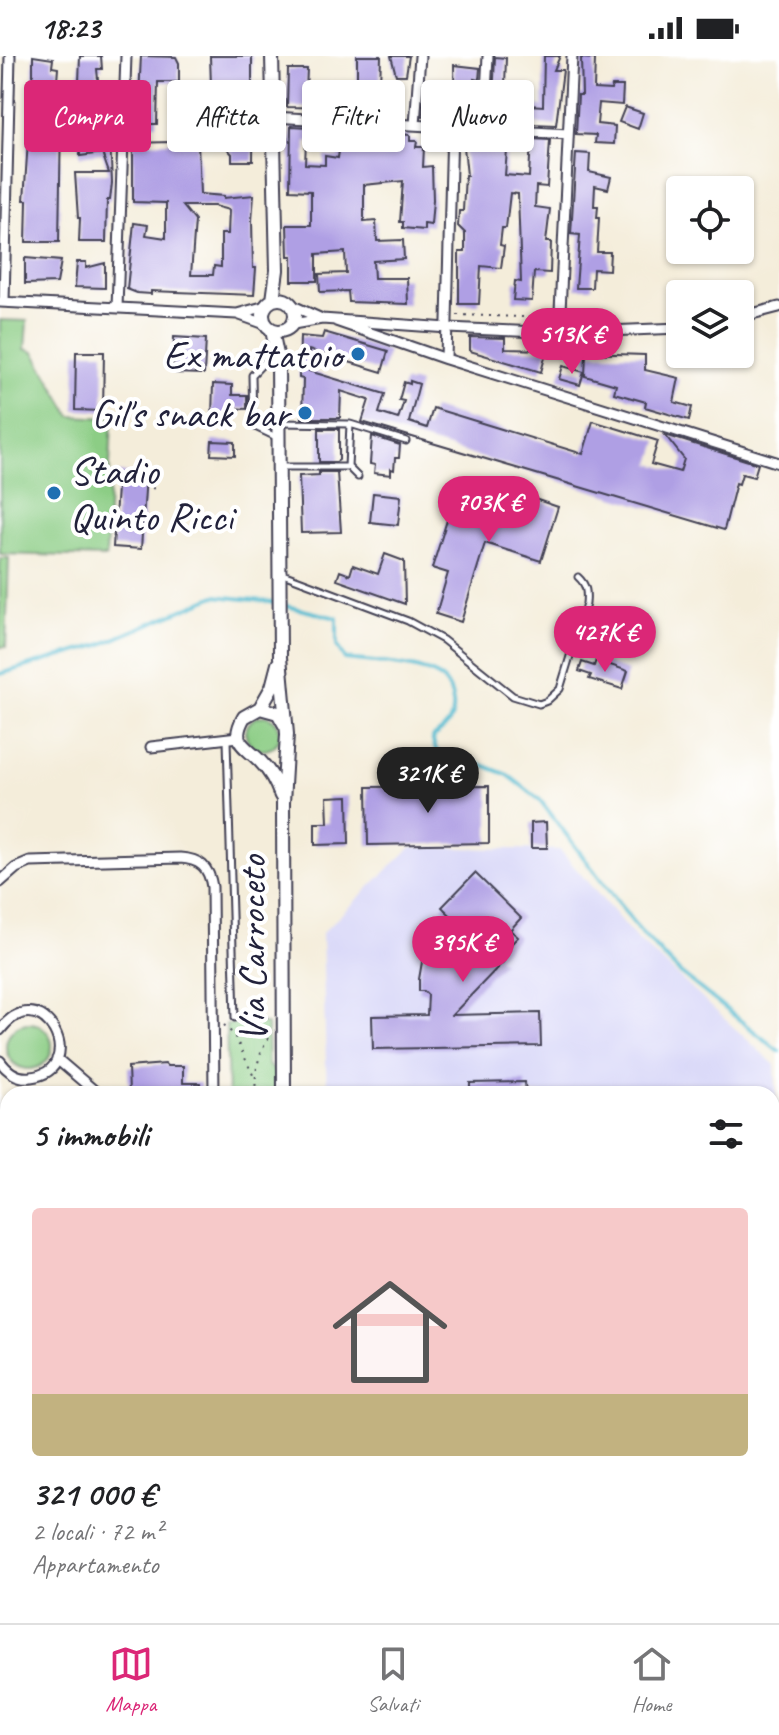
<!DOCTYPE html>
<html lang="it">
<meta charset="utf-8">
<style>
:root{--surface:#fff;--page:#f2f2f2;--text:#202124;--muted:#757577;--line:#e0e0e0;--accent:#db2777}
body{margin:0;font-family:Caveat,sans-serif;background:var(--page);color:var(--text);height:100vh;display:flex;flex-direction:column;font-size:30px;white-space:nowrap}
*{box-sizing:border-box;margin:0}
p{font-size:26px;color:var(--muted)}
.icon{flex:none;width:44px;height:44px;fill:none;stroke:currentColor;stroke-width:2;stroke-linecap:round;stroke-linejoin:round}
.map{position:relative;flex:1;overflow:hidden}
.panel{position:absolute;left:0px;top:1030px;width:780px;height:538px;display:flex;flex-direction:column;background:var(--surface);border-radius:24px 24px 0 0;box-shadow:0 2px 6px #0004}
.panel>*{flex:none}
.guide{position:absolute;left:24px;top:24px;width:732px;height:72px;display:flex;gap:16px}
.buttons{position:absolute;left:666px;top:120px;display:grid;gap:16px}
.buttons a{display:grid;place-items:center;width:88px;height:88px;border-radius:8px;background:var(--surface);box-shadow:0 2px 6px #0004;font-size:40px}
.price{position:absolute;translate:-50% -68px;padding:0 18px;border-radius:28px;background:var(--accent);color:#fff;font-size:26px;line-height:52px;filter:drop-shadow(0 2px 4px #0008)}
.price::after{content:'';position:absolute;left:50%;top:48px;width:24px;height:18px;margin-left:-12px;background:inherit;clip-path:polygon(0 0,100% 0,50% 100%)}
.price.selected{background:#222;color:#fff}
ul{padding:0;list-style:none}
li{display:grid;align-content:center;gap:16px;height:424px;padding:0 32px}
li+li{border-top:2px solid var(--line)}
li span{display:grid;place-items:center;height:248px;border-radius:8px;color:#555}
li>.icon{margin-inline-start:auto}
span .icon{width:144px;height:144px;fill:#fffc;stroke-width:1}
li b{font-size:34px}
h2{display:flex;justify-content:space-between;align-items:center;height:96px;padding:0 32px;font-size:34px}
.chip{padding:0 28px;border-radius:8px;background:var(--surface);box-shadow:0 2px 6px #0004;font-size:28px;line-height:72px}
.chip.selected{background:var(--accent);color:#fff}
.status{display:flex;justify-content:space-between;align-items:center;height:56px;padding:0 40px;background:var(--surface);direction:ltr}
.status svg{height:22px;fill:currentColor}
.tabs{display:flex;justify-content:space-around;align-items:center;height:112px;border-top:2px solid var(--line);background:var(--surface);font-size:22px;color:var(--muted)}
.tabs a{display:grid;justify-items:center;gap:4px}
.tabs .selected{color:var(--accent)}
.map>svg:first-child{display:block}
.built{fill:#d8d7f8}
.green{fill:#8ccd85;stroke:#577860;stroke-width:2}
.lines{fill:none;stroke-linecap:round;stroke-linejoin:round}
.stream{stroke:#51bacf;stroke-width:4}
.building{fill:#af9fe4;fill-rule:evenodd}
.service-casing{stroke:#424053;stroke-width:9}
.minor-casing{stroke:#424053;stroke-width:13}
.tertiary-casing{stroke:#424053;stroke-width:16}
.path{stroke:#424053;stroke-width:2;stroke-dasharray:2 6;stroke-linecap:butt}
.service{stroke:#fff;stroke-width:5}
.minor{stroke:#fff;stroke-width:9}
.tertiary{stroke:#fff;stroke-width:12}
.poi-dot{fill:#1f6fb2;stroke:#fff;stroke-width:3}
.labels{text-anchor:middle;stroke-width:8;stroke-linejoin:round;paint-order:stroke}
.poi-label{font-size:40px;fill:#22223b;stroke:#fff;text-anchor:end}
.street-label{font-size:40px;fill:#22223b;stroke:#fff}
</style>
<div class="status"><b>18:23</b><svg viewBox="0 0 49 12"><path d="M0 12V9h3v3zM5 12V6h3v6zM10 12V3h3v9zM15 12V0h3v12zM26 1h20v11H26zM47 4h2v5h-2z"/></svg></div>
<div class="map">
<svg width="779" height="1567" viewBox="0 0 779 1567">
<rect width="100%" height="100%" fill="#fff"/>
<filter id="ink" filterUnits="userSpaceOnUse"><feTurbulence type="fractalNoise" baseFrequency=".0125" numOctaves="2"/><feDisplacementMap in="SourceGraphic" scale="16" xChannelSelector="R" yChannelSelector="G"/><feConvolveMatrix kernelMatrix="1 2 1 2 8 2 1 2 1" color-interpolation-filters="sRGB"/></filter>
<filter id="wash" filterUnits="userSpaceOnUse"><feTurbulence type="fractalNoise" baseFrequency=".006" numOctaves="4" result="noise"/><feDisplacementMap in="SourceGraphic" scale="32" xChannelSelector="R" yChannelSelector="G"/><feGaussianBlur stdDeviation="1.8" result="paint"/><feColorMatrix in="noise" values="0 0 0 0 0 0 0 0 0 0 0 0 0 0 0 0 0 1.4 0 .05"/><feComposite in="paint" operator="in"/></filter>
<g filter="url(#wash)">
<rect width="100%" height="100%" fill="#f4edda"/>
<path class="built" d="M411 791 560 794 635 881 775 1009 779 1111H772V1038H327L322 877Z"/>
<path class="green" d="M0 264 27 265 25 293 34 296 71 360 112 362 106 501 0 498Z
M0 502H9L6 591H0Z
M246 677a17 17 0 1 1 34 0a17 17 0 1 1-34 0Z
M6 990a23 23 0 1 1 46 0a23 23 0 1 1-46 0Z
M226 968H267L268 1009 276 1016V1038H228Z
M772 1111H779V1418H772Z"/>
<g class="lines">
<path class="stream" d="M0 618 100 589 215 540 265 545 337 562V590L345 603C367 606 428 608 443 624 449 630 452 639 453 647 455 664 445 674 432 682L436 694 446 703 475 706 508 719 540 744 638 873 679 916 779 995"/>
</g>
<g id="blocks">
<path class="building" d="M33 0 53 3 52 11 58 12 57 25 79 27 80 0H101L102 13H97L99 34 113 33V63H109V69H100V83H110L112 127 110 144H107L106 186H79L80 162H78L75 117H109L102 97 80 100 79 66 61 64 59 186H26L27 144H24L31 40 75 43 33 23Z
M141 0 176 1 179 7V26H158L157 68H137L138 59 134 58 135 41H139Z
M210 0H252V31H254L253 105H232V98L225 90V83H221L227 59H212Z
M357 0H381L379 60 360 59V36H357Z
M391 0H409L406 19H396Z
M544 0H560L554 14H563L556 69 532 68 528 63 529 58 503 59V65H492L495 1 506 2 505 30H515V48L543 50Z
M581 2 595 3 594 33 611 34 612 30H623L622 49 599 47 597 68 615 70 614 88 595 87 596 79 576 78 578 39H582Z
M454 9 480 12 479 24 474 23 472 43H478L477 65 455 62Z
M288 13H307L306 35 335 36V52L287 51Z
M425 40 439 42 436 62 423 60Z
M625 51 643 57 638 73 619 66Z
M291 70 310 71V86L306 85 305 108 325 109V100L338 102 342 73 410 79V85H417L416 91H424L423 111 432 110 433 144 431 169 424 168V174L403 172V166H400L403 125 364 129V166L376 165 377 185 403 184 404 203 373 205 374 222H407L408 248 349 246 348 235 320 236 319 218 346 217 345 196 317 198V225H292V200H288L287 169H311V135L290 134Z
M465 80 508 82 505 119 529 121 531 83 550 84 547 131 536 130 535 151 550 153 546 186H551L550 217 534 216 532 245 513 244 515 225 521 226 518 138 510 137 506 172H502L500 189 504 190 501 212 481 210 479 248H459V196H465V177L458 170 459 155H463L465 119H467L464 91Z
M171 86 198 87 200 138 224 140V142L254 139 252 164 253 212H256L254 239 151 235V238L137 237 127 233 134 167 148 169 146 179 166 182V147L133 146V87ZM183 150H214L229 154 228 178H221V211L214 210 213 219H191L195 165Z
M576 97 590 98 589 116 611 121 608 133 595 130 594 150H598L597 162H599L597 196H610L609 214 593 213 592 232H576L580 179 571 178Z
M25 202 61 205 57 227 25 228Z
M77 206H86V212L105 207V232L75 231Z
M324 276 388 295 382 316 309 294V315L385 338 379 357 398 363 404 345 399 344 404 326 410 328V325L419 328 409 366 427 372 433 352 583 398 593 365 658 385 651 408 680 416 684 403 665 379 758 408 754 421 742 418 739 428 736 427 724 474 362 366 369 344 341 335 340 362H302L303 323 299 322 300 280 322 282Z
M174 281 206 283 204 318 173 317Z
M470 281 505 282V293L547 294 541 316 470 295Z
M76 296H104L103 355 75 354Z
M586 297 645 299V314L679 322 674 346 692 351 689 364 645 351 646 346 614 337 616 329 585 320Z
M563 310 584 316 580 329 559 323Z
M213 328 232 329V339H247V353L230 352V360H212Z
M319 373H339V404L336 406H319Z
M372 380 400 389 399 402H395L394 414 391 413V419L374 417 375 409 370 408Z
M212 385 235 386V400L211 399Z
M319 416H337L341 476 301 477 299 420 319 419Z
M118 417 146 419 141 493 113 491Z
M514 436 558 451 541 505 485 487 461 566 436 558 448 517 432 512 448 461 469 468 476 444 509 454Z
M373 437 401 440 398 469 370 466Z
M385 498 404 505 405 548 337 524 340 515 350 519 353 509 378 518Z
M596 604 628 615 622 633 589 623 591 619 579 615 582 606 594 610Z
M489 730V787L368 789 367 731Z
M348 740 349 788 315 789V767H328L327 741Z
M546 766 547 792H531V767Z
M475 817 521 862 510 874 518 881 498 901 503 906 452 959 540 957 541 990 373 993 372 960 427 959 428 939 424 935H419V923L422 906 430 895 441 888 443 892 486 894 442 851Z
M165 1008 167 1010H183V1027H200V1038H139L137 1035 129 1036 128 1011Z
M525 1026 526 1038H470V1027Z"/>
</g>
</g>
<g filter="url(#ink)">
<use href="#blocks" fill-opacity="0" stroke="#424053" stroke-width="2"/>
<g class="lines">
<g class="service-casing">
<path id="service" d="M275 295 252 319 253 370 276 381
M279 367 350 368 406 385
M350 368 348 411 358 421
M281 411H348
M280 517 408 565 443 584 513 640 539 648 547 645 560 633 586 548C587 537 587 529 578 521
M227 684 235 962"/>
</g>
<g class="minor-casing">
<path id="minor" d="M273 61 568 78
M415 69 420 0
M484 73 488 0
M0 246 237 258 265 268
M4 246 10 0
M293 250 322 263
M117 252 126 0
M237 258 266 250
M740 261 779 251
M336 265 446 303 779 407
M293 268 322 263 448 272 559 277 680 272
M559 277 572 0
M446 303 452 71
M151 691 238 681
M0 826 16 812 30 806 180 802C200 803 209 811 212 831L214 1038
M0 974C43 918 91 1014 31 1021 18 1023 7 1015 0 1005
M57 1003 98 1038
M0 1110 8 1115
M0 1237H8
M0 1455 8 1454"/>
</g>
<g class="tertiary-casing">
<path id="tertiary" d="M272 0 277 214 273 244
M263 259a16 16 0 1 1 32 0a16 16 0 1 1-32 0Z
M272 274 278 304 280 601 287 678 283 747 284 1038
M260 652 272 631 278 608
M281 740C276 726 270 715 260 705 246 690 229 687 244 661L260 652 278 657 286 671
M291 1560V1567"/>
</g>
<path class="path" d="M457 259 551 262
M569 263H611
M144 433 156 432
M242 961H269
M224 969 234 979 255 1023
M256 1038C254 1017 258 999 269 981
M0 1268 8 1267"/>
<use href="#service" class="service"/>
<use href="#minor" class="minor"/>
<use href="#tertiary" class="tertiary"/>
</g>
</g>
<g class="poi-dot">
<circle cx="358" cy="298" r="8"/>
<circle cx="305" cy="357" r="8"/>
<circle cx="54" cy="437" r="8"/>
</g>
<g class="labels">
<g class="poi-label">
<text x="342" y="312">Ex mattatoio</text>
<text x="289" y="371">Gil's snack bar</text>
<text x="70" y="428" text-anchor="start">Stadio<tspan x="70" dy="46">Quinto Ricci</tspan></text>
</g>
<g class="street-label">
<text transform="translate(251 893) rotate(-90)" y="14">Via Carroceto</text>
</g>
</g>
</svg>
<div class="buttons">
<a><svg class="icon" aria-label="locate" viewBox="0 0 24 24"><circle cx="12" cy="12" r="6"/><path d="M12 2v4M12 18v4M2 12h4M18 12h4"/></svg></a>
<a><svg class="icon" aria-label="layers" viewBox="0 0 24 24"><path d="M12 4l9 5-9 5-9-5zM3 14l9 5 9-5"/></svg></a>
</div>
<b class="price" style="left:572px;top:320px">513K €</b>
<b class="price" style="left:489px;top:488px">703K €</b>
<b class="price" style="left:605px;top:618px">427K €</b>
<b class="price selected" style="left:428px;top:759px">321K €</b>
<b class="price" style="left:463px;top:928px">395K €</b>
<div class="guide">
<a class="chip selected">Compra</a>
<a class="chip">Affitta</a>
<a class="chip">Filtri</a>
<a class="chip">Nuovo</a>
</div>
<section class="panel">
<h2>5 immobili<svg class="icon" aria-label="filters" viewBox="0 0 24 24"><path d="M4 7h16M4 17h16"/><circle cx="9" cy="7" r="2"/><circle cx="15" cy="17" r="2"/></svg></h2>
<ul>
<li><span style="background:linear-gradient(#f6c9c9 75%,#c2b280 0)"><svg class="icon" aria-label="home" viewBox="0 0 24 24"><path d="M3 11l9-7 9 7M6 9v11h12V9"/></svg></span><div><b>321 000 €</b><p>2 locali · 72 m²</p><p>Appartamento</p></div></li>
</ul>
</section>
</div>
<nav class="tabs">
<a class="selected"><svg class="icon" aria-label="map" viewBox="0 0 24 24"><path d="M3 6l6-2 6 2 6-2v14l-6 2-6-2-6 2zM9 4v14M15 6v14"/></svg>Mappa</a>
<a><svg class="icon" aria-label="saved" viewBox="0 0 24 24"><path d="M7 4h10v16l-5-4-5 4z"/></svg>Salvati</a>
<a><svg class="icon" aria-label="home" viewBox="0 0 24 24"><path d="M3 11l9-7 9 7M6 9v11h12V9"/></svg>Home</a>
</nav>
